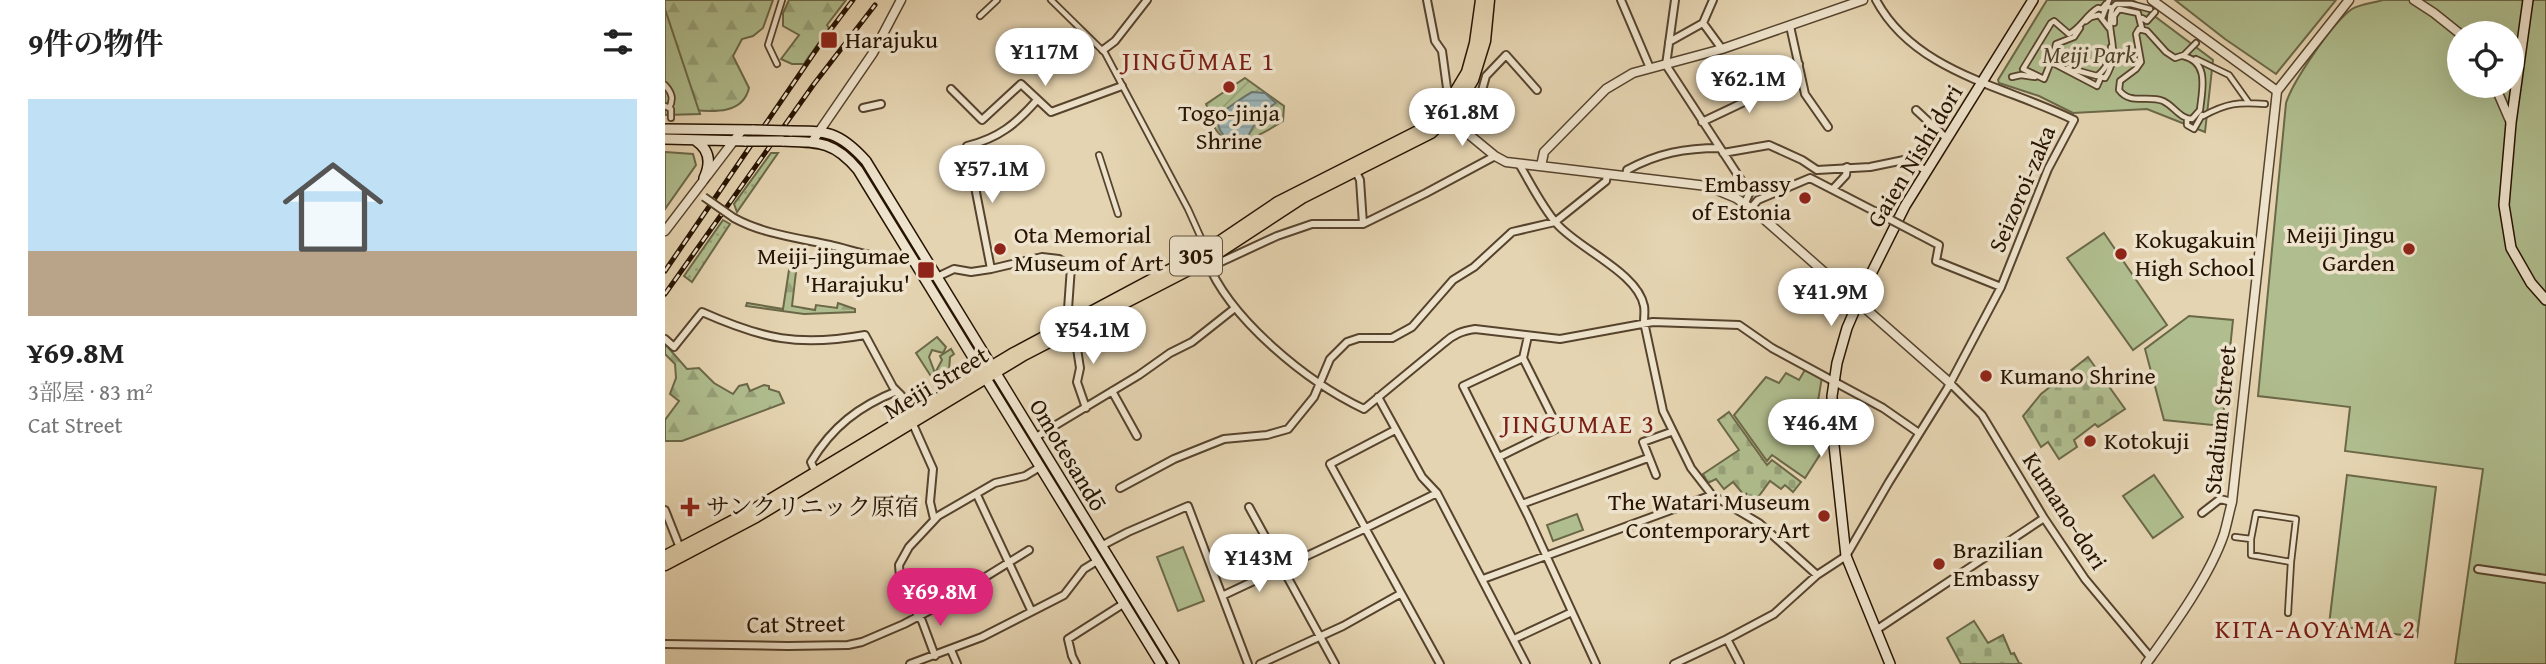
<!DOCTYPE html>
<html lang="ja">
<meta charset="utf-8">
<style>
:root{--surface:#fff;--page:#f2f2f2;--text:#222;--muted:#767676;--accent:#db2777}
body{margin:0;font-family:"Gentium Book Plus","Noto Serif JP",serif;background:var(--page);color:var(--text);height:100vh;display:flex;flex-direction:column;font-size:26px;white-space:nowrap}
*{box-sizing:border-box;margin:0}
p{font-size:23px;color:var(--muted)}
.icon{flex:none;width:38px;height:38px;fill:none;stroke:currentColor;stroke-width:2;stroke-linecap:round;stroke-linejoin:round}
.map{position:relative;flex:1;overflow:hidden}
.panel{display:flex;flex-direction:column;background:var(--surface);width:665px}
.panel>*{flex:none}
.controls{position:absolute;left:1782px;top:21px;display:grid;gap:14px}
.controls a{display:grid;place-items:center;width:77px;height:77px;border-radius:50%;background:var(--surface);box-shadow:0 7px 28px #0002;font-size:35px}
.price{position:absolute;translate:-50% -60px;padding:0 16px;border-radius:24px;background:#fff;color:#222;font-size:23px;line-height:46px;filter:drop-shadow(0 2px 4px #0008)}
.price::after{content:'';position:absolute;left:50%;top:42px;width:21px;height:16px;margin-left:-10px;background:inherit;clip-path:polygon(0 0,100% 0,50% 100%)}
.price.active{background:var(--accent);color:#fff}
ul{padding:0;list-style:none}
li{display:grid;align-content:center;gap:14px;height:371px;padding:0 28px}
li span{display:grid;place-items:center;height:217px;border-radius:0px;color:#555}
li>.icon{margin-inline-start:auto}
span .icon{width:126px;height:126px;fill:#fffc;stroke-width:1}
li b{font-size:30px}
h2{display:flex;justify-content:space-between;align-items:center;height:84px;padding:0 28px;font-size:30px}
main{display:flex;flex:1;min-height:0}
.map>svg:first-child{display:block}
.grass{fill:url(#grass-dots);stroke:#6b6848;stroke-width:2}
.forest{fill:url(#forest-firs);stroke:#6b6848;stroke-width:2}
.cemetery{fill:url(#cemetery-stones);stroke:#6b6848;stroke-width:2}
.park{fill:#b0be8f;stroke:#6b6848;stroke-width:2;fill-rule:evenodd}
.garden{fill:url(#garden-furrows);stroke:#6b6848;stroke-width:2}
.water{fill:url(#water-rules);stroke:#6c746f;stroke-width:2}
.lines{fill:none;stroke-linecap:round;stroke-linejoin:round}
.pedestrian-casing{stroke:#56432d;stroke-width:8}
.minor-casing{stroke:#56432d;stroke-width:10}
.tertiary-casing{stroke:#56432d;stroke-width:11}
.secondary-casing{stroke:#261301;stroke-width:12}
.primary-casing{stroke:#261301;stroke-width:13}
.pedestrian{stroke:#eee3cc;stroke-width:4.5}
.minor{stroke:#eee3cc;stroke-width:6}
.tertiary{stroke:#eee3cc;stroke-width:8}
.secondary{stroke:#eee3cc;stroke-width:9}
.primary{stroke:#e5d4b1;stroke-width:10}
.rail-casing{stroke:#261301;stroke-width:5}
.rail{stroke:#eee3cc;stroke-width:2.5;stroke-dasharray:8;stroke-linecap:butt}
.minor-bridge-casing{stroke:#56432d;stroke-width:10;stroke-linecap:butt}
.secondary-bridge-casing{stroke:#261301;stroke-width:12;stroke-linecap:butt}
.minor-bridge{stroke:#eee3cc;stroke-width:6}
.secondary-bridge{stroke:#eee3cc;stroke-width:9}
.poi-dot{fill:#8f2418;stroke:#eee3cc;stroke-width:2.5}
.labels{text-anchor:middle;stroke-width:7;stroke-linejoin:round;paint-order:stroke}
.shield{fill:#eee3cc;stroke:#62513e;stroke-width:2}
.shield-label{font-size:23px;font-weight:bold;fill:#261301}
.poi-label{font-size:24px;fill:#261301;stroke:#eee3cc;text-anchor:start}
.park-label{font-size:24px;font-style:italic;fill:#4f462c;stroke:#eee3cc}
.street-label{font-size:24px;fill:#261301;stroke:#eee3cc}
.neighbourhood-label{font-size:26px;letter-spacing:2px;fill:#7a1f14;stroke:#eee3cc}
</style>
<main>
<section class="panel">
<h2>9件の物件<svg class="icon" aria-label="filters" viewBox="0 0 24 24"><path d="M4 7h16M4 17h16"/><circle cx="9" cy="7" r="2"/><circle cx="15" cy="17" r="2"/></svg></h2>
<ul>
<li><span style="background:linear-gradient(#bfe0f5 70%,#b9a48a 0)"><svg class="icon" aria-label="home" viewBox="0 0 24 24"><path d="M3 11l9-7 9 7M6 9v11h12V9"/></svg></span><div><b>¥69.8M</b><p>3部屋 · 83 m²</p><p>Cat Street</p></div></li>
</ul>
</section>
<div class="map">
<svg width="1881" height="664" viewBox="0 0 1881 664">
<defs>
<pattern id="grass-dots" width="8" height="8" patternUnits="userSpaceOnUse" patternTransform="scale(1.75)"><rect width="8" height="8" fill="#b0be8f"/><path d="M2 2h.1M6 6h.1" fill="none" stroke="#97a27a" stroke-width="1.8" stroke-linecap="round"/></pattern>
<pattern id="forest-firs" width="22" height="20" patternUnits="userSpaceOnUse" patternTransform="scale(1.75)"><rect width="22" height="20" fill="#b0be8f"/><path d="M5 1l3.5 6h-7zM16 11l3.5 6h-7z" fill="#97a27a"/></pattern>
<pattern id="cemetery-stones" width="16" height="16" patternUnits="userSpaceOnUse" patternTransform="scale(1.75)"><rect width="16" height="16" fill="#b0be8f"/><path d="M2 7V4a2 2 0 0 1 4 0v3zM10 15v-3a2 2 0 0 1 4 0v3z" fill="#97a27a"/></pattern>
<pattern id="garden-furrows" width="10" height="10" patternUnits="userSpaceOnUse" patternTransform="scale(1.75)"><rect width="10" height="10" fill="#b0be8f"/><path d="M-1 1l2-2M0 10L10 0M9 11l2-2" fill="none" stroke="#97a27a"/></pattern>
<pattern id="water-rules" width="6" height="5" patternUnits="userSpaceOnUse" patternTransform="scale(1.75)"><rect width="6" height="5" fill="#9bb5b8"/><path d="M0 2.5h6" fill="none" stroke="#859b9c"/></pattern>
</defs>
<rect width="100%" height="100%" fill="#e5d4b1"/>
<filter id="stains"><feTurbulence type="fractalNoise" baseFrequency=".00286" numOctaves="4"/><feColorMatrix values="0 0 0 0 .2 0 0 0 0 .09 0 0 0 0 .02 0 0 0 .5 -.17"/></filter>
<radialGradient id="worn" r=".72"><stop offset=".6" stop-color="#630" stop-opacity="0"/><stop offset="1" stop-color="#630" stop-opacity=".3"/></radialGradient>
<path class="grass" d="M106 153H113L72 212 69 204Z
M58 220 65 224 27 282 19 276Z"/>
<path class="forest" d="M0 0H108L98 28 88 36 77 39 68 56 84 88C78 114 49 112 28 110L0 58Z
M124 0H181L162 25 164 28 139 64H127L116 59 134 35 118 26V13Z
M124 270 131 272 127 306 150 310 151 305 172 308 173 303 190 309V312L139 314 81 306 82 303 118 309Z
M0 344 22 369 34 368 49 383 68 394 74 386 82 384 85 391 99 385 104 386V389L114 392 119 403 17 441H0V420L14 401 5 394 11 378 10 364 0 354Z"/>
<path class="cemetery" d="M1423 357 1460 409 1433 427 1430 424 1409 440 1412 447 1394 459 1383 442 1376 447 1358 416 1376 394Z
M1064 412 1102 465 1107 460 1136 482 1128 492 1120 485 1116 489 1105 481 1083 511 1073 504 1082 493 1079 495 1068 482 1059 489 1051 479 1043 483 1038 474 1074 450 1053 420Z
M1309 621 1323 643 1338 635 1346 654 1349 653 1354 663 1357 664H1296L1282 638Z"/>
<path class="park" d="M1382 0H1468L1548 60 1540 132 1482 109 1408 113 1374 96 1334 83 1333 80Z
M1510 0H1671L1611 74 1560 39Z
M1718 0H1881V664H1790L1818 469 1680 451 1685 407 1593 396 1621 103C1628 81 1668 22 1687 9 1695 4 1709 3 1718 0ZM1794 33H1846V86H1794Z
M0 9 35 114 0 115Z
M0 152 28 154 31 165 0 209Z
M1439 233 1502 325 1468 350 1402 258Z
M1524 316 1568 320 1557 426 1499 420 1480 349Z
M272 337 281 347 278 353 267 350 264 357 270 373 277 360 275 356 286 349 289 354 285 357 284 371 273 378 270 375 271 379 269 381 251 353Z
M1141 368 1157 377 1153 401 1156 453 1140 478 1107 455 1102 461 1069 415 1101 377 1114 383 1121 373 1134 380Z
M1489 475 1518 517 1488 538 1458 496Z
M1682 475 1771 487 1752 637 1664 625Z
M912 514 918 530 888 541 882 525Z
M518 547 539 601 513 611 492 557Z"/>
<path class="garden" d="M580 78 619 106 618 121C601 132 567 154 551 130 547 123 545 112 541 104Z"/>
<path class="water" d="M587 92 600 93 611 103 596 113 578 145 572 146C561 138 551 132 553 116 555 113 583 94 587 92Z"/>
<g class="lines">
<g class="pedestrian-casing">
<path id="pedestrian" d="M386 0 440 53 523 209 541 249
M1441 4 1447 9C1439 33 1458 50 1440 78L1436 77 1432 86 1388 63 1385 64 1379 79 1358 69 1386 23 1389 21 1404 34C1416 28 1421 15 1433 8L1437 9Z
M1447 8 1451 4H1466L1485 9
M315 16 332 0
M1437 18 1444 0
M1475 20 1477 18 1482 21 1490 12
M1421 21 1426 17 1434 15 1444 28
M1449 23V16L1454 9 1473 13 1477 29
M1518 56C1545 62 1537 90 1535 110L1527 119C1515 119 1509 106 1498 101 1482 95 1465 105 1454 90L1455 81 1471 69 1476 62 1471 34 1474 29 1482 31 1501 52 1510 58 1519 55 1531 43
M1531 59 1564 75 1584 103
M112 64 103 45 117 0
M1395 64 1388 58 1391 44 1409 37 1415 28
M1403 68 1432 76C1442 68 1445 60 1446 47
M1347 77 1356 75 1370 77
M0 85C7 93 9 99 4 108
M0 106 6 109V118
M1538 116C1562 103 1573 102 1600 104
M1522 119V125L1529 129 1537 115
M434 155 453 214
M1570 537 1586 539V555L1626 562 1623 613
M1586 539 1591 513 1631 519 1626 562"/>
</g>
<g class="minor-casing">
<path id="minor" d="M762 0 770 41 777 51 782 88 788 97
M956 0 985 68
M1010 0 1001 65 1082 189 1084 194 1080 203
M1048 0 1038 23 1057 49
M1125 26 1140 94 1163 127
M1004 42 1038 23
M438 50 450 41 482 0
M286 89 317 120 356 84 386 112 457 86
M198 108 216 104
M1251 110 1281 138
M1037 122 1077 103 1112 76 1134 64
M798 131 811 112 821 76 841 55 872 90
M1058 153 1104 145 1137 160 1152 170 1205 167 1239 160 1261 170
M854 164C866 184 877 207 892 224 914 249 973 273 979 306 980 311 979 317 979 322L998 411 1026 468 1047 495 1094 523 1152 575
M691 172 695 180 698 224
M961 176 962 170C993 153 1020 148 1055 148
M1168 189 1181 175 1182 167
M1086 208 1093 200 1145 178 1209 211
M69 218C98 234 133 238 165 245 195 252 213 261 246 256
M1253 234 1274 245 1271 261 1336 287
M541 259C564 319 642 382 699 409L779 343C789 334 797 331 810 329L895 339 988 322 1074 325 1107 348 1218 408 1254 433
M545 267 612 236 647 224H698L761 193 830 156
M326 269 302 146C334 138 351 124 372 100
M272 277 289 269 306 272 326 269 377 257 394 259 406 267 402 323
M409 329 415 368 412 382 421 408
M863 336 858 358 798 386 863 516 931 664
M0 339 9 347 37 312C98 339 133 347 200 335L228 387 236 395 244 415
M1285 383 1317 415 1379 518 1420 579 1486 658
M447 391 472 436
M713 397 757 477 772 493 861 664
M247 422 268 469 265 502 269 519
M730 430 665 464 775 664
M371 437 474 375 505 353 527 342 570 308
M834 457 893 428 858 358
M150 471 146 462C167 427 194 406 232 391
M991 475 978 442 1006 432
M455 488 509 459 559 439 602 435 623 429 649 397 665 359 682 342 694 338H727L747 327 788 280 809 267 847 232 890 222 941 181 942 174
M312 495 366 610
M857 504 983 458
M584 507 670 664
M0 510 15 548
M1537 513 1555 499 1567 502
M436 546 463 532 523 506 583 664
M1813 569 1881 579
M818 579 1047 495
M559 595 699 529 772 493
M1211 630 1379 518
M849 639 907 612
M1062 639 1075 664
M0 644 123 646 183 645 197 642 239 624 275 605 364 550
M286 650 292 664
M270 656 257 621 247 606 235 577 234 565 244 547 273 516 330 483 360 476 375 467
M245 664 317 637 399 595 419 569 432 561
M411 664 407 656 403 639 458 604
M595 664 678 626 735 594
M1009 664 1062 639 1109 614 1152 575 1181 556 1224 482 1282 389 1336 287 1383 169 1409 120C1341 86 1250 73 1211 0"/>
</g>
<g class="tertiary-casing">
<path id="tertiary" d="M1487 0 1612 91
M1749 0 1769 13 1794 33
M1830 86 1846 123
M779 114 830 156 841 162 1042 186 1071 198 1091 212 1285 383
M147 142 208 53 236 0
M876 166 879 152 941 89 968 73 1057 49 1198 0
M0 231 77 130
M1481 664C1507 628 1545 576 1559 534 1562 524 1564 513 1567 502L1612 91 1684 0"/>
</g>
<g class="secondary-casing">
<path id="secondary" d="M1863 0 1846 123 1839 205 1846 248 1866 283 1881 300
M0 129 89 130
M125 131C162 131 174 131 201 161L509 664
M0 139 81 141
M31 141C45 150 46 163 39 178
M117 141C153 142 169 141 193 170L496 664
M1225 664 1181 556 1168 436 1167 396 1172 363 1182 328 1200 286 1240 206 1368 0"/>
</g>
<g class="primary-casing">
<path id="primary" d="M0 556 88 510 347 354 542 250 613 202 753 131 778 112 802 72 810 43 816 0
M0 565 91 517 359 355 541 261 637 198 766 133 789 112 808 80 820 41 824 0"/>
</g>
<use href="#pedestrian" class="pedestrian"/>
<use href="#minor" class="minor"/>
<use href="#tertiary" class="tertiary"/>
<use href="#secondary" class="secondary"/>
<use href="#primary" class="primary"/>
<g class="rail-casing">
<path id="rail" d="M0 271 160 37 188 0
M0 294 149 84 210 5"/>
</g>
<use href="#rail" class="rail"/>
<g class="minor-bridge-casing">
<path id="minor-bridge" d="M39 197 69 218
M1209 211 1253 234"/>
</g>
<g class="secondary-bridge-casing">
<path id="secondary-bridge" d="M89 130 125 131
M81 141H117"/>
</g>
<use href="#minor-bridge" class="minor-bridge"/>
<use href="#secondary-bridge" class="secondary-bridge"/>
</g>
<g class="poi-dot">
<rect x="155" y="31" width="18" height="18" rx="3.5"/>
<circle cx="564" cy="87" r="7"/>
<circle cx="1140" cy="198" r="7"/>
<circle cx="335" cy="249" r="7"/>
<circle cx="1744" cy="249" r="7"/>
<circle cx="1456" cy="254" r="7"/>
<rect x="252" y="261" width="18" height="18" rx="3.5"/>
<circle cx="1321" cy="376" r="7"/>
<circle cx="1425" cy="441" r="7"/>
<path d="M21.5 496.5h7v7h7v7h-7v7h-7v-7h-7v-7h7z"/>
<circle cx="1159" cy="516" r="7"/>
<circle cx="1274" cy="564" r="7"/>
</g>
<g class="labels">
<rect class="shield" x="505" y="236.5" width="52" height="39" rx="5"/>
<g class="shield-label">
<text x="531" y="264">305</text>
</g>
<g class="poi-label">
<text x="180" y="48">Harajuku</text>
<text x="564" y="121" text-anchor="middle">Togo-jinja<tspan x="564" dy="28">Shrine</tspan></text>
<text x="1126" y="192" text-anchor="end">Embassy<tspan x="1126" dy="28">of Estonia</tspan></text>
<text x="349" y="243">Ota Memorial<tspan x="349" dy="28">Museum of Art</tspan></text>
<text x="1730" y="243" text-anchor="end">Meiji Jingu<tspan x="1730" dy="28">Garden</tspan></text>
<text x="1470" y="248">Kokugakuin<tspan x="1470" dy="28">High School</tspan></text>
<text x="245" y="264" text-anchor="end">Meiji-jingumae<tspan x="245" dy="28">'Harajuku'</tspan></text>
<text x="1335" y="384">Kumano Shrine</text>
<text x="1439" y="449">Kotokuji</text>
<text x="1145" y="510" text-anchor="end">The Watari Museum<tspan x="1145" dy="28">Contemporary Art</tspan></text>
<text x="41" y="515">サンクリニック原宿</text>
<text x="1288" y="558">Brazilian<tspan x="1288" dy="28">Embassy</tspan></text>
</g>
<g class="park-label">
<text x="1424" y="63">Meiji Park</text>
</g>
<g class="street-label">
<text transform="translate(1250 156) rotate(-59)" y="8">Gaien Nishi dori</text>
<text transform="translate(1357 189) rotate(-67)" y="8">Seizoroi-zaka</text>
<text transform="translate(271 383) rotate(-31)" y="8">Meiji Street</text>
<text transform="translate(1555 420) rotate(-84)" y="8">Stadium Street</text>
<text transform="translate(403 455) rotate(59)" y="8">Omotesandō</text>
<text transform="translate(1400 511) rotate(57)" y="8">Kumano-dori</text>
<text transform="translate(131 624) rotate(-1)" y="8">Cat Street</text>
</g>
<g class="neighbourhood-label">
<text x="534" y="70">JINGŪMAE 1</text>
<text x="914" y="433">JINGUMAE 3</text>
<text x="1651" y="638">KITA-AOYAMA 2</text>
</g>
</g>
<rect width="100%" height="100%" filter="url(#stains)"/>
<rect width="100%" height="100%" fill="url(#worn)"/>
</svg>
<div class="controls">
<a><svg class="icon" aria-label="locate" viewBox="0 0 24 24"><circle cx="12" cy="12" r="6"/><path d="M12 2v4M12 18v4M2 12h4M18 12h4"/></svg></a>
</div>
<b class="price" style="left:380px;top:88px">¥117M</b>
<b class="price" style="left:1084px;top:115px">¥62.1M</b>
<b class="price" style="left:797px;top:148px">¥61.8M</b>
<b class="price" style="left:327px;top:205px">¥57.1M</b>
<b class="price" style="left:1166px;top:328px">¥41.9M</b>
<b class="price" style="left:428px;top:366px">¥54.1M</b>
<b class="price" style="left:1156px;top:459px">¥46.4M</b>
<b class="price" style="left:594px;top:594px">¥143M</b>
<b class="price active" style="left:275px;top:628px">¥69.8M</b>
</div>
</main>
